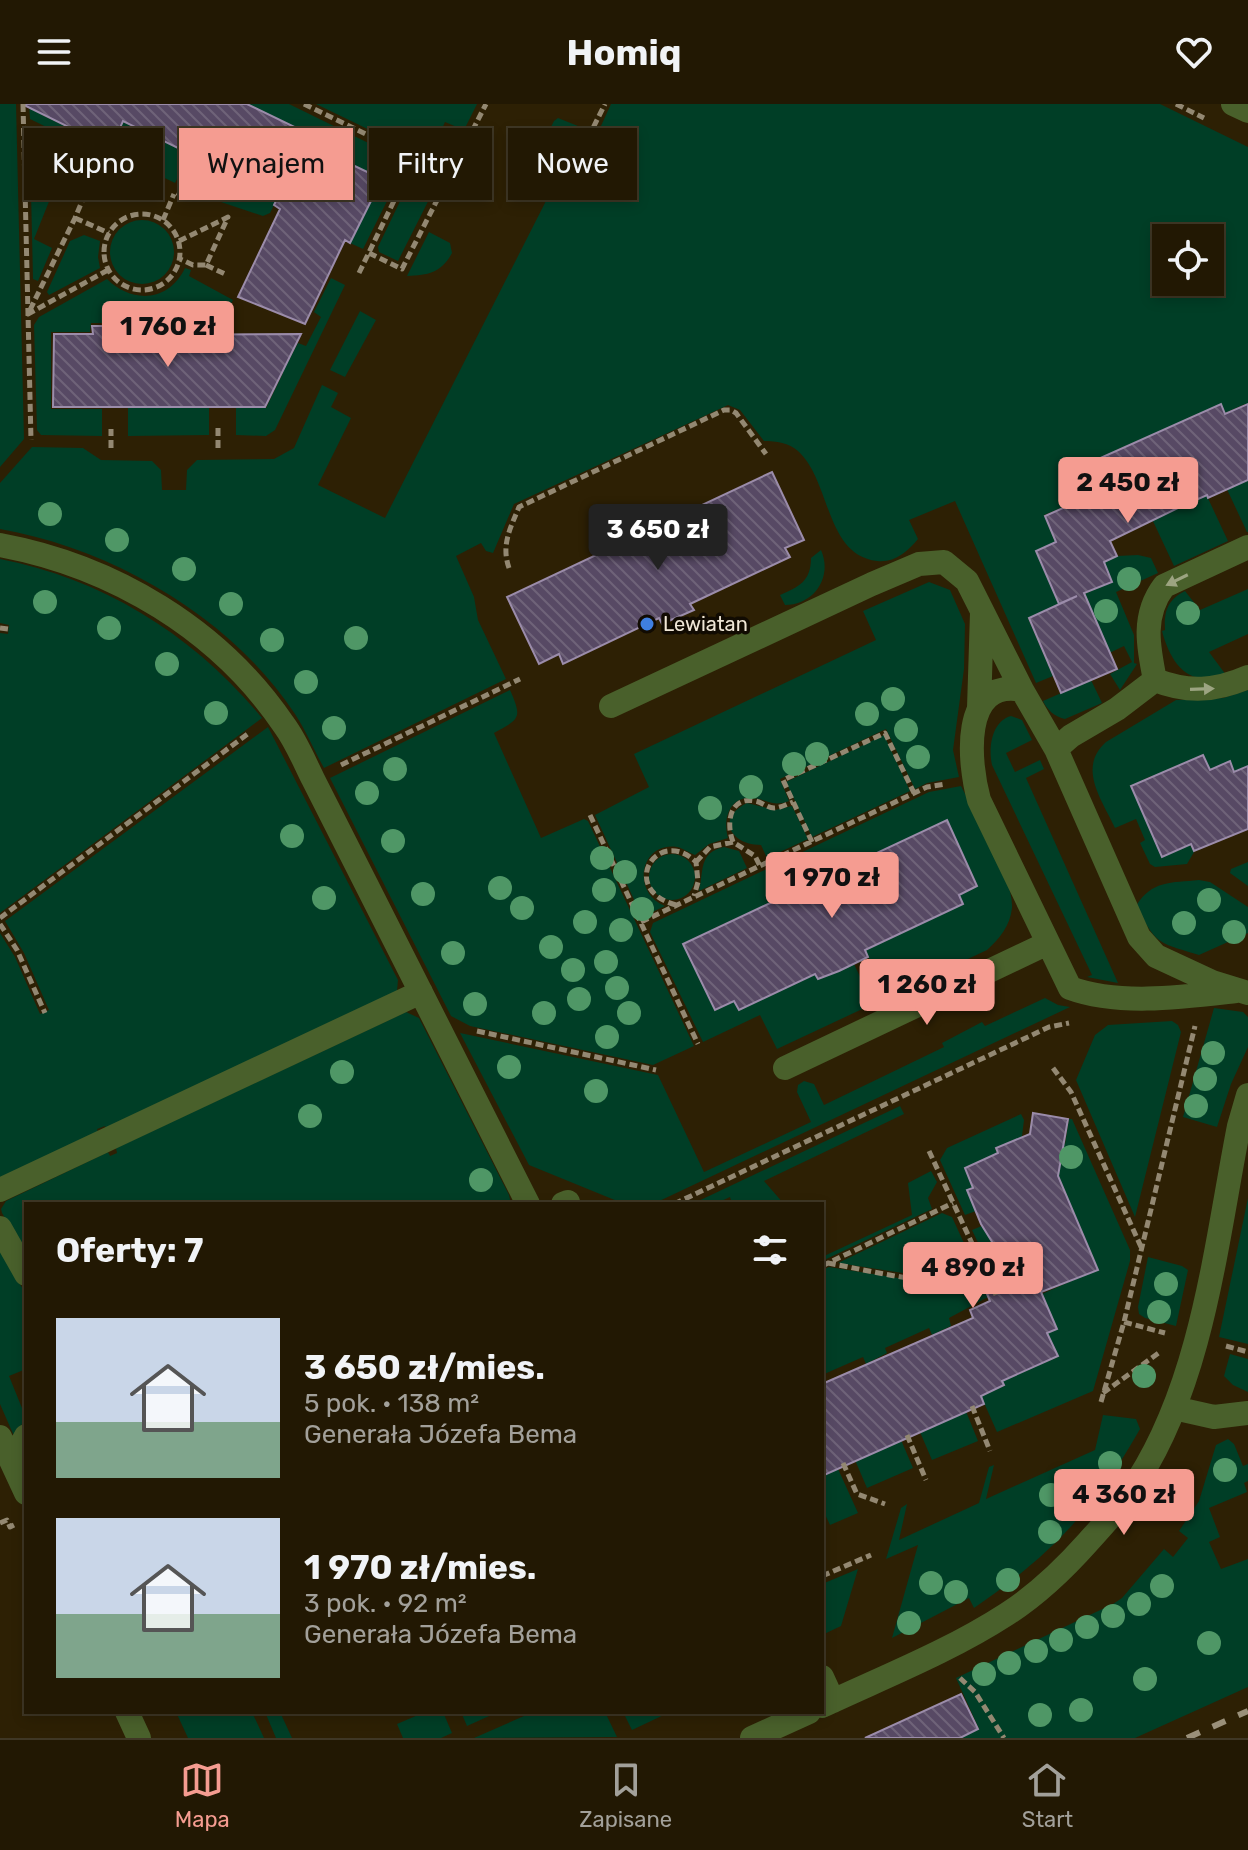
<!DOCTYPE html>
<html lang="pl">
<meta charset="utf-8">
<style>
:root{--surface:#221803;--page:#2e2512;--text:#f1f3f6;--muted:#a2a09a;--line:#3f3725;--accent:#f59c91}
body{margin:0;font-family:Rubik,sans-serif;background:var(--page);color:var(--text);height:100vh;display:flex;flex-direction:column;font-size:30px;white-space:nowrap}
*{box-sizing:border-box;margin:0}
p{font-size:26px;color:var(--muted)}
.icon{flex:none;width:44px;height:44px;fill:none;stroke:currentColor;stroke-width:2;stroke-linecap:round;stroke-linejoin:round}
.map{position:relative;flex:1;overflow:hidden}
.sheet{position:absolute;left:24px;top:1098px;width:800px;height:512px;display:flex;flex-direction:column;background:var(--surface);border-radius:0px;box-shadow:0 4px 12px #0003,0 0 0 2px var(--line)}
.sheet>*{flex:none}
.banner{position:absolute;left:24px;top:24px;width:800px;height:72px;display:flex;gap:16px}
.controls{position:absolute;left:1152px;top:120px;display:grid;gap:16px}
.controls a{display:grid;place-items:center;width:72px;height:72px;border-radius:0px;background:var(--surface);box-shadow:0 4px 12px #0003,0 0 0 2px var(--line);font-size:40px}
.price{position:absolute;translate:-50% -68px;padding:0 18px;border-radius:8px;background:var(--accent);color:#111;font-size:26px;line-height:52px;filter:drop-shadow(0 2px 4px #0008)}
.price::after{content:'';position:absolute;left:50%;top:48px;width:24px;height:18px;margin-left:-12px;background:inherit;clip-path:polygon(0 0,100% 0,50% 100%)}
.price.current{background:#222;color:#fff}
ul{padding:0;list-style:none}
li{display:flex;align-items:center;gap:24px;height:200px;padding:0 32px}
li span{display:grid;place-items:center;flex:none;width:224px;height:160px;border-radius:0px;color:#555}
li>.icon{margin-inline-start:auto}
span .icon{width:96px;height:96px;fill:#fffc;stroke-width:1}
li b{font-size:34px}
h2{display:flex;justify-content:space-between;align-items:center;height:96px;padding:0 32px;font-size:34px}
.chip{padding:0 28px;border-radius:0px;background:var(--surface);box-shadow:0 4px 12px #0003,0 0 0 2px var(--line);font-size:28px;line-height:72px}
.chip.current{background:var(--accent);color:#111}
header{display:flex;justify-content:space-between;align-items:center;height:104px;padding:0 32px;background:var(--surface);font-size:36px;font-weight:700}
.tabs{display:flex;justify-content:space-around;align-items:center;height:112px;border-top:2px solid var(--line);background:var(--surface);font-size:22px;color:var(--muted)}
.tabs a{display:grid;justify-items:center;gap:4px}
.tabs .current{color:var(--accent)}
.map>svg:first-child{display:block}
.green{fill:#003e26;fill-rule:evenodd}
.building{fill:url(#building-back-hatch);stroke:#9b8caa;stroke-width:2}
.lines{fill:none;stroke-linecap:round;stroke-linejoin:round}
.path{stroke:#938872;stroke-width:5;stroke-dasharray:8 4;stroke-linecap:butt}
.minor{stroke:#49602b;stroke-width:24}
.rail{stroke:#9a907a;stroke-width:6;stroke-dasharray:14 14;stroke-linecap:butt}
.tree{fill:#4f9766}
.oneway{fill:#9ca481}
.shop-dot{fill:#3f7fe0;stroke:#110b02;stroke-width:3}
.labels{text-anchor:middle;stroke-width:7;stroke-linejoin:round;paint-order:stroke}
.poi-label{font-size:20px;fill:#f0e7d7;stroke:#110b02;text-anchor:start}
</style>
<header><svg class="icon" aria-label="menu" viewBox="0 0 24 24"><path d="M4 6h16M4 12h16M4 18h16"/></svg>Homiq<svg class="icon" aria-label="heart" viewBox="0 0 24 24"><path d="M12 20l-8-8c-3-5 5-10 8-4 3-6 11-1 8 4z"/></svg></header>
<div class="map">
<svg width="1248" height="1634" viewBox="0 0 1248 1634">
<defs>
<pattern id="building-back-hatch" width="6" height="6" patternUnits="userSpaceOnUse" patternTransform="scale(2)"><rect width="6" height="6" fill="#574964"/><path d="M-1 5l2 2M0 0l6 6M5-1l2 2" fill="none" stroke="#6f6379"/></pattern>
</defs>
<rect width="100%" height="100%" fill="#2d2004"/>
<path class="green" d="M0 0H16L24 335 0 363Z
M29 0H41L42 11 77 28 93 14 83 35 77 38 30 15Z
M247 0H289L403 56 405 61 363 145 350 139 381 75 340 55 344 47Z
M316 0H477L464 26 445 18 436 38 454 46 398 157 379 148 378 143 430 35 420 31 414 43 409 45Z
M611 0H1160L1248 43V305L1245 300 1225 309 1221 300 1188 314 1192 325 1170 323 1116 346 1120 357 1103 364 1098 354 1077 363 1090 392 1044 411 1055 438 1036 447 1059 500 1028 514 1053 572 1036 579 955 397 909 416 918 435C907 448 895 459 877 457 825 451 831 377 798 347 789 339 776 337 764 337L740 306 728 301 514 400 493 449 486 447 481 439 456 452 474 493 478 516 506 575 324 664C314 646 306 627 295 610 231 513 113 445 0 425V379L32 343 83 344 101 356 152 357 161 366 162 386H186L187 366 197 356 274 355 294 344 322 281 338 289 331 303 351 314 318 381 385 414 549 91 563 96 576 69 580 68ZM1166 134H1210V178H1166Z
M558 14 583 24 564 62 545 53 540 44 554 17Z
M123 18 189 50 175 79 109 47Z
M37 41 79 61 85 72 73 98 52 90 34 135 52 144 38 177 33 175 30 43Z
M211 61 278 93 270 109 263 112 197 90Z
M110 148a32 32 0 1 1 64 0a32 32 0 1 1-64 0Z
M429 128 450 139 452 149C441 169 429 171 407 172Z
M84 131 100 137 98 153 100 164 49 191 47 188 70 137Z
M185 164 191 166 189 172 233 196 217 228H125L124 219H91L90 228H51V305H102V332L41 331 37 326 34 221 39 213 107 175C132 200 169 198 185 164Z
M331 174 345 181 275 326 266 332 236 331V304H266L283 269 276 265 281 255 288 258 298 239 306 242 321 213 314 208Z
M360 207 376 216 345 273 330 266Z
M128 304H209V331L128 332Z
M1248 369V428H1247L1224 379Z
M1206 390 1228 437 1174 462 1152 415Z
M821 446C833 473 814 501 785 501L780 491C799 483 811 477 811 454Z
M1138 451 1151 454 1158 469 1116 488 1134 531V559L1137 560 1120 586 1110 570 1132 558 1124 542 1101 553 1104 535 1084 490 1112 478 1104 458 1117 452Z
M0 455C104 475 195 532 262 614L0 809V529L8 530 9 521 0 519Z
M929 478 950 486 965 520 964 565 953 646 959 673 927 679 915 685 886 625 780 675 789 697C770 704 767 694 750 694 728 694 723 717 728 734L709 740 695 751C689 749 683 744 677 743 641 737 630 788 665 802L642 813 595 711 649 683 634 650 876 536 863 507Z
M1248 485V530L1209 548 1226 571C1218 572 1209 575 1201 574 1178 572 1167 546 1162 527L1165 526C1164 508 1167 496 1185 487L1200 506Z
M1091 576 1102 599 1065 615C1055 613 1047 606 1043 597Z
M510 586C523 615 519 615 494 629L541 734 584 715 588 717 694 942 653 961 470 922 451 912 330 674Z
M1248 586V662L1234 668 1230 658 1210 666 1203 651 1171 664 1155 682 1151 672 1131 682 1162 753 1190 741 1194 748 1187 760 1155 763 1150 760 1140 739 1145 736 1136 715 1115 724C1102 696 1077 664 1106 638L1176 596 1223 594Z
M1011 612 1022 616 1032 636 1006 649 1015 668 1040 656 1044 665 1026 674 1118 879 1087 873 1092 871 992 661C988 643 992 617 1011 612Z
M268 623 398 876 397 887 106 1025 105 1022 97 1025 98 1028 0 1075V829L15 853 40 910 49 906 24 849 5 817Z
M884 631 910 687 812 733 786 678Z
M961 682C975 710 1014 774 1012 804 1010 822 1000 834 987 846L887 893 865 846 963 800 959 791 977 782 947 717 715 824 719 834 684 841 715 906 734 897 739 906 815 870 854 860 873 900 777 945 760 911 703 938 650 828 653 819 929 688Z
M747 699 775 706 792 702 808 735 767 754 761 741C730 741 716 714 747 699Z
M724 743 739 747 747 764 699 787C704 767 698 749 724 743Z
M649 773a23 23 0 1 1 46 0a23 23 0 1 1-46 0Z
M1248 758V782L1230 769 1231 765Z
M1199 776 1210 778 1248 803V829L1199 851C1157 838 1157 841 1136 802 1152 776 1171 779 1199 776Z
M1045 894 1058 901 1070 903 653 1100 622 1099 529 1061 460 929 658 971 704 1068 811 1018 797 988 798 981 804 977 814 980 824 1001 944 943 942 939 982 918 985 922Z
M1214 904 1243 908 1248 913V943L1231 980 1217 1023 1183 1013Z
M406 908 419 914 509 1091 511 1100H26V1149L2 1109 1 1105 6 1097 108 1048 110 1052 117 1049 116 1044Z
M1172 917 1178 921 1181 928 1135 1113 1076 976 1095 931 1108 921Z
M900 1002 904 1010 764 1077 784 1100H732L730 1093 715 1100H692Z
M1021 1010 1024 1016 1022 1032 1065 1040 1069 1015H1072L1130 1146V1157L1093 1287 997 1328 981 1292 1004 1282 1001 1271 1031 1258 1034 1263 1058 1253 1047 1229 1057 1224 1042 1190 1098 1165 1072 1103 1039 1086 1017 1035 995 1044 997 1049 965 1064 973 1084 967 1087 976 1107 965 1111 940 1056 947 1044Z
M931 1067 937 1078 928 1094 932 1105 822 1157V1153L912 1111 908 1079Z
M1248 1094V1240L1219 1233Z
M942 1109 952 1113 980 1174 929 1173 838 1159Z
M989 1119 1008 1163 1002 1168 990 1164 972 1126Z
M0 1143 26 1191V1265L9 1272 26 1314 14 1332 0 1300Z
M1148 1153 1182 1162 1188 1166 1176 1222 1145 1214 1139 1210 1138 1203Z
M829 1163 929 1179 982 1180 988 1193 949 1214 951 1222 932 1231 929 1224 885 1244 887 1249 866 1260 863 1253 822 1271V1166Z
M1230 1250 1248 1255V1288L1233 1281 1224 1272Z
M963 1300 978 1337 932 1356 917 1321Z
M1103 1311 1136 1315 1140 1325C1095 1405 1050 1452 974 1504L969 1494 892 1534 918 1441 886 1455 901 1404 907 1400 899 1436 979 1399 989 1363 994 1361 986 1395 1095 1346Z
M898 1329 913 1364 867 1384 852 1349Z
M1228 1335 1234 1340 1243 1362 1248 1360V1377L1244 1379 1247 1388 1209 1404 1220 1433 1209 1438 1221 1465 1248 1455V1583L1135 1634H960L979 1625 956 1574 1113 1500 1122 1494 1164 1445 1173 1453 1188 1434 1179 1427 1199 1397 1216 1341Z
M834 1356 858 1409 830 1421 822 1404V1362Z
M858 1465 841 1522 822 1531V1480Z
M176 1608H252L264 1634H188Z
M265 1608H280L292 1634H276Z
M425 1608H443L452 1629 441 1634H403L397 1620Z
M461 1608H498L467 1622Z
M533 1608H605L617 1633 474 1634Z
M623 1608H670L632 1626Z"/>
<path class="building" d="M22 0H247L344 47 340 55 382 75 350 139 345 136 305 220 238 193 280 105 274 101 278 93 123 17 111 44Z
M92 222H122V231L301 230 265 303H53L54 230H93Z
M1221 300 1225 310 1248 300V376L1208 394 1207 391 1180 403 1110 437 1117 452 1104 458 1112 478 1084 489 1117 565 1061 589 1029 514 1077 492 1059 500 1036 447 1056 438 1045 412 1090 392 1078 364Z
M772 368 804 436 785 444 790 453 690 500 694 506 662 520 659 514 563 560 559 550 539 560 507 493Z
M1203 651 1210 666 1230 657 1234 668 1248 662V725L1194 747 1191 740 1162 753 1131 682Z
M947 716 977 782 959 791 963 800 865 846 868 853 839 867 818 875 815 870 739 906 734 897 715 906 683 840Z
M1033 1009 1068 1015 1058 1072 1098 1166 1041 1188 1057 1225 1047 1229 1058 1252 1002 1277 1004 1281 981 1292 984 1300 822 1372V1280L973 1214 970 1206 990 1197 987 1190 1017 1178 981 1120 967 1086 973 1084 965 1064 998 1049 996 1044 1030 1030Z
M961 1590 978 1625 960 1634H865Z"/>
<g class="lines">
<path class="path" d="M23 0 31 336
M304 0 415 54
M1176 0 1204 14
M24 24 78 48
M86 52 95 33
M99 57 75 114 28 210 108 166
M552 86 560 90 605 0
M178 92 187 73
M104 148a38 38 0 1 1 76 0a38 38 0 1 1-76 0Z
M75 114 109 129
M163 116 174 90
M179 137 228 113 206 161H193L180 155
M369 149 402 165 486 0
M206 161 225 170
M359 169 424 35
M218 324V344
M111 344V325
M509 464C501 441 510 425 519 403L724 306H731L736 309 766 350
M0 524 8 525
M341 661 520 575
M590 711 698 940
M733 738C726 720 729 692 755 697 762 698 767 704 774 704 780 704 787 700 793 698
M812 738 783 676 885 629 914 689
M696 758 710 743 733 738 755 752 760 762
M676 801C617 785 658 721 696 758L698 778 694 792
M0 814 249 629
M641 818 927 683 946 680
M0 820 17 846 45 909
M477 927 656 966
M1053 964 1071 988 1142 1145
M929 1047 996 1191
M674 1100 1049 923 1069 919
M828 1159C883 1169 962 1191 1014 1169
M822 1162 953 1099
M1124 1218 1165 1229
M1226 1242 1248 1248
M1103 1289 1160 1248
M1101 1298 1124 1218 1195 922
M972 1302 990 1347
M907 1331 926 1376
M843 1359 857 1390 885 1400
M0 1419 7 1416 10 1423 14 1421
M822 1472 871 1451
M960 1574 975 1588 1004 1634"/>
<path class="minor" d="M1233 0 1248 7
M0 441C113 462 219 525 284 621 296 637 304 657 313 675L528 1100
M1155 576C1148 542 1142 511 1164 482L1248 443
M1155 576C1188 589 1216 587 1248 573
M611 602 872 480 919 460 944 458 967 477 1022 586
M979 604 982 509
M1056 645 1071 632 1117 605 1155 576
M1236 887C1184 893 1119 902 1070 884L979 696C969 660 960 574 1022 586L1056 645 1139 833 1156 852 1212 878 1248 889
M785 964 1048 839
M0 1086 421 888
M563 1100 568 1098
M0 1124 26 1170
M1174 1304 1214 1313 1248 1309
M0 1333 26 1389
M20 1343 26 1332
M822 1573 833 1597
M822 1602C884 1573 950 1547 1007 1510 1038 1490 1064 1465 1088 1438 1106 1418 1124 1399 1138 1376 1203 1274 1216 1139 1239 1022L1248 991
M127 1608 139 1634
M752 1634 809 1608"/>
<path class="rail" d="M1187 1634 1248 1607"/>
</g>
<g class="tree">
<circle cx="562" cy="34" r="12"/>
<circle cx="50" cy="410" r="12"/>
<circle cx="117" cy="436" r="12"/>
<circle cx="184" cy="465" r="12"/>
<circle cx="1129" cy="475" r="12"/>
<circle cx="45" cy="498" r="12"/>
<circle cx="231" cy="500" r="12"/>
<circle cx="1106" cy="507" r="12"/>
<circle cx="1188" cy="509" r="12"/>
<circle cx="109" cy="524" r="12"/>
<circle cx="356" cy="534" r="12"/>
<circle cx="272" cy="536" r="12"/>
<circle cx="167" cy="560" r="12"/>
<circle cx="306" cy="578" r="12"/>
<circle cx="893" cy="595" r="12"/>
<circle cx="216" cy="609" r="12"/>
<circle cx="867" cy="610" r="12"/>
<circle cx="334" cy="624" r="12"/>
<circle cx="906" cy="626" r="12"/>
<circle cx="817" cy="650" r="12"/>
<circle cx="918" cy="653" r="12"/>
<circle cx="794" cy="660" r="12"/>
<circle cx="395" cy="665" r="12"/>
<circle cx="751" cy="683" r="12"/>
<circle cx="367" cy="689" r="12"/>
<circle cx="710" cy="704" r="12"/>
<circle cx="292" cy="732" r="12"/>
<circle cx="393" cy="737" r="12"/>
<circle cx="602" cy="754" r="12"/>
<circle cx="625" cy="768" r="12"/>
<circle cx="500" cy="784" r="12"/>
<circle cx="604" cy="786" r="12"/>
<circle cx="423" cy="790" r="12"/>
<circle cx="324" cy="794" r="12"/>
<circle cx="1209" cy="796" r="12"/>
<circle cx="522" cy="804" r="12"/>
<circle cx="642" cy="805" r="12"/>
<circle cx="585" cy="818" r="12"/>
<circle cx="1184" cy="819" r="12"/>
<circle cx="621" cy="826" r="12"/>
<circle cx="1234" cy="828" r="12"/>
<circle cx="551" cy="843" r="12"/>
<circle cx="453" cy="849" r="12"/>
<circle cx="606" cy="858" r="12"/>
<circle cx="573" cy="866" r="12"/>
<circle cx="617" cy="884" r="12"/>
<circle cx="579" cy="895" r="12"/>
<circle cx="475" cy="900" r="12"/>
<circle cx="544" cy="909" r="12"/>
<circle cx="629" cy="909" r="12"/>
<circle cx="607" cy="933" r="12"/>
<circle cx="1213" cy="949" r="12"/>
<circle cx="509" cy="963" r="12"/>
<circle cx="342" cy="968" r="12"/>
<circle cx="1205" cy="975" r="12"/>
<circle cx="596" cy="987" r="12"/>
<circle cx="1196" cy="1002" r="12"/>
<circle cx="310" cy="1012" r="12"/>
<circle cx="1071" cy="1053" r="12"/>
<circle cx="481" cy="1076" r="12"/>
<circle cx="1166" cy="1180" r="12"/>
<circle cx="1159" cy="1208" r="12"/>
<circle cx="1144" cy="1272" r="12"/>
<circle cx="1110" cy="1359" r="12"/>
<circle cx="1225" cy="1366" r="12"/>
<circle cx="1051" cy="1391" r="12"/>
<circle cx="1080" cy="1403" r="12"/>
<circle cx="1050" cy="1428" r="12"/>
<circle cx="1008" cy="1476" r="12"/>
<circle cx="931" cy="1479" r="12"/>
<circle cx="1162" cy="1482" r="12"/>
<circle cx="956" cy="1488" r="12"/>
<circle cx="1139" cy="1500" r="12"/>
<circle cx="1113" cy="1512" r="12"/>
<circle cx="909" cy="1519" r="12"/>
<circle cx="1087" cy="1523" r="12"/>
<circle cx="1061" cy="1536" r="12"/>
<circle cx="1209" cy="1539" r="12"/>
<circle cx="1036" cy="1547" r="12"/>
<circle cx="1009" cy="1559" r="12"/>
<circle cx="984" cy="1570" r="12"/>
<circle cx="1145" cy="1575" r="12"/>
<circle cx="1081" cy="1606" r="12"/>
<circle cx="1040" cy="1611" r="12"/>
</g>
<defs><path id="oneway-solid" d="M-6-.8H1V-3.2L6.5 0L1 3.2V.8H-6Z" transform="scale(2)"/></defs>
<g class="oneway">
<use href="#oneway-solid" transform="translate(1177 476) rotate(154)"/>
<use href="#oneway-solid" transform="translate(1202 585) rotate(-2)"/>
</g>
<circle class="shop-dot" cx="647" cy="520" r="8"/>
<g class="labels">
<g class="poi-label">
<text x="663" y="527">Lewiatan</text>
</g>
</g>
</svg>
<div class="controls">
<a><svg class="icon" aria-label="locate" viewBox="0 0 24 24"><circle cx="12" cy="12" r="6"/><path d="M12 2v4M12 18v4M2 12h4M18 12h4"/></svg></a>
</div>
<b class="price" style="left:168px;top:265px">1 760 zł</b>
<b class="price" style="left:1128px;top:421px">2 450 zł</b>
<b class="price current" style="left:658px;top:468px">3 650 zł</b>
<b class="price" style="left:832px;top:816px">1 970 zł</b>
<b class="price" style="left:927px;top:923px">1 260 zł</b>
<b class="price" style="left:973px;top:1206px">4 890 zł</b>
<b class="price" style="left:1124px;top:1433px">4 360 zł</b>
<div class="banner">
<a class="chip">Kupno</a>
<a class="chip current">Wynajem</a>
<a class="chip">Filtry</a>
<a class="chip">Nowe</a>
</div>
<section class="sheet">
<h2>Oferty: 7<svg class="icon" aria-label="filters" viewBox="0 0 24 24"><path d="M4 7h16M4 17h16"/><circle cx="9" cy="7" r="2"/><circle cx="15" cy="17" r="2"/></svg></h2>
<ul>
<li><span style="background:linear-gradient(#c9d6e8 65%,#7fa58c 0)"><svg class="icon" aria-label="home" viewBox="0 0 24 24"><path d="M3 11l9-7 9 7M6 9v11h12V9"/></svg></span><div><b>3 650 zł/mies.</b><p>5 pok. · 138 m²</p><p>Generała Józefa Bema</p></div></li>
<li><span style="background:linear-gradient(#c9d6e8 60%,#7fa58c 0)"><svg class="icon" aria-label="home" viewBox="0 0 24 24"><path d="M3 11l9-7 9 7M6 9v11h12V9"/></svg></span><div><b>1 970 zł/mies.</b><p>3 pok. · 92 m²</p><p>Generała Józefa Bema</p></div></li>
</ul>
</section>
</div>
<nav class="tabs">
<a class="current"><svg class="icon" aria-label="map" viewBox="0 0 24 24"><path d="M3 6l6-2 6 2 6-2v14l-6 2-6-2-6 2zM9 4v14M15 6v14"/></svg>Mapa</a>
<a><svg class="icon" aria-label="saved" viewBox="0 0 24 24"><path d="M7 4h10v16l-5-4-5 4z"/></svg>Zapisane</a>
<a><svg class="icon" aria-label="home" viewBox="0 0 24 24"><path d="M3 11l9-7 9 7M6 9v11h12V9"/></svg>Start</a>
</nav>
